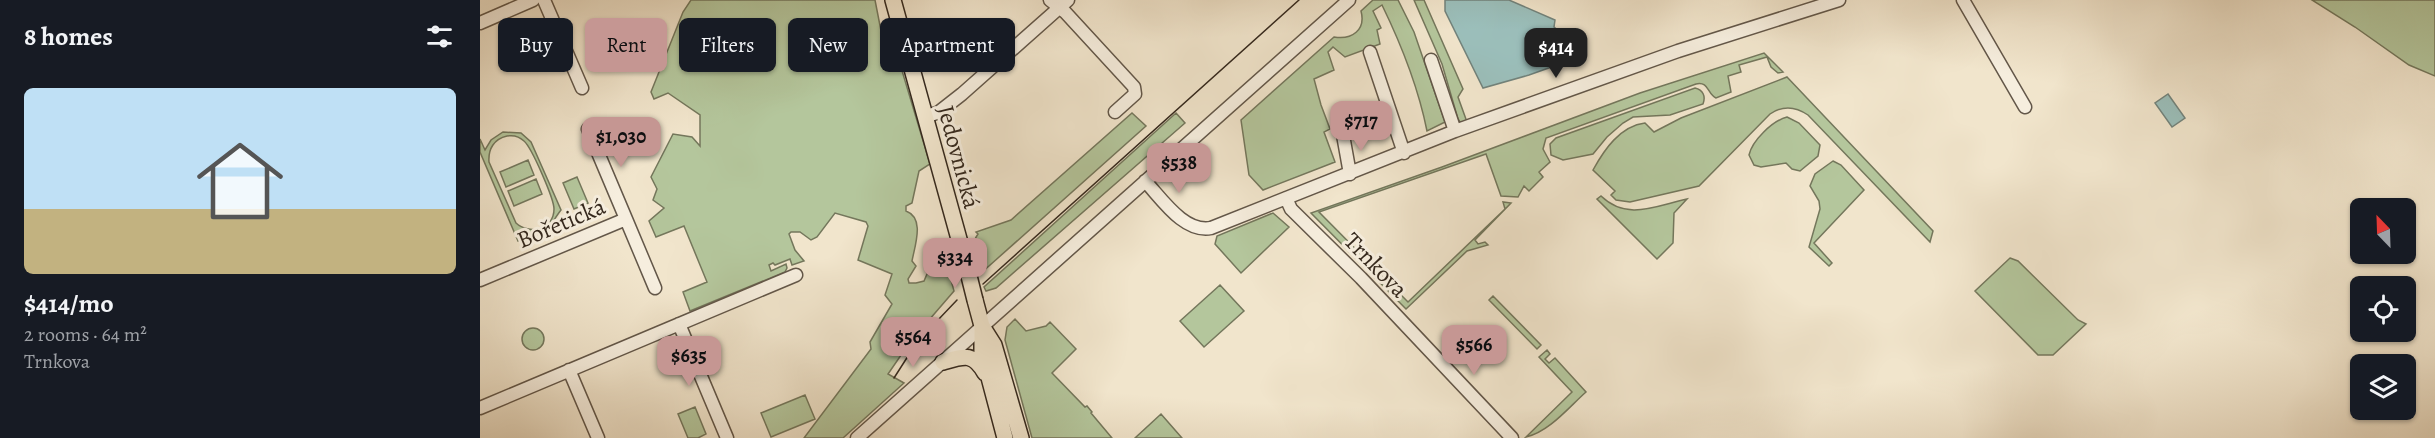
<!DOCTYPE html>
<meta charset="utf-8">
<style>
:root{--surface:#171b24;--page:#20242c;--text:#f1f3f6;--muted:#9ea1a6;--accent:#c59692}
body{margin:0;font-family:Alegreya,serif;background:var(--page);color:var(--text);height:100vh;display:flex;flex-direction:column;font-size:22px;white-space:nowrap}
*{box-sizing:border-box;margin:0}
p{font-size:20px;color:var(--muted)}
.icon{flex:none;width:33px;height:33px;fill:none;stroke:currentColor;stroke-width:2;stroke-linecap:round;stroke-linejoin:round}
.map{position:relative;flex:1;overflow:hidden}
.drawer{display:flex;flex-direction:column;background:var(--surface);width:480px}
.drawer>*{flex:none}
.hud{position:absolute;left:18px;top:18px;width:570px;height:54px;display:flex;gap:12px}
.needle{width:39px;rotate:337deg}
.tools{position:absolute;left:1870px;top:198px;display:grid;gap:12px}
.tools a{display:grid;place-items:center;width:66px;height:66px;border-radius:9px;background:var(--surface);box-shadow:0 2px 4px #0004;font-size:30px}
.price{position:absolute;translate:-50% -51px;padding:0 14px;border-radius:12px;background:var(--accent);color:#111;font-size:20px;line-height:39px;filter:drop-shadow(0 2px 3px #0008)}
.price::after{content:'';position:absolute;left:50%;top:36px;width:18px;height:14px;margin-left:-9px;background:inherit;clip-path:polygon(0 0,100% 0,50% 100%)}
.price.active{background:#222;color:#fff}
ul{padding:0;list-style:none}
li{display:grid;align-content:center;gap:12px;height:318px;padding:0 24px}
li span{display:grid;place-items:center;height:186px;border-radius:9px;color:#555}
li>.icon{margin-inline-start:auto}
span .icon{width:108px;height:108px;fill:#fffc;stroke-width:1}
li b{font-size:26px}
h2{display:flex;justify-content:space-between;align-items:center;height:72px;padding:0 24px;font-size:26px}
.tag{padding:0 21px;border-radius:9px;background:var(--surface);box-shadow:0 2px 4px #0004;font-size:21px;line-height:54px}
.tag.active{background:var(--accent);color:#111}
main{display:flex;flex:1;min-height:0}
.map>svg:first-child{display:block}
.green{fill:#b4c69c;stroke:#74775c;stroke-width:1.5;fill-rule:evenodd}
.water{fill:#9bbfbb;stroke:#72837c;stroke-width:1.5}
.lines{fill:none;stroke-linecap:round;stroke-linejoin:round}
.minor-casing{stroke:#635749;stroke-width:15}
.major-casing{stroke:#34281d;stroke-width:18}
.minor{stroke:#f6eede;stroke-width:12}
.major{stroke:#f1e5cc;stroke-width:15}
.tram{stroke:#34281d;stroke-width:1.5}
.major-bridge-casing{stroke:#34281d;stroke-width:18;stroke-linecap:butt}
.major-bridge{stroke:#f1e5cc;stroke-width:15}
.labels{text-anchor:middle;stroke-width:6;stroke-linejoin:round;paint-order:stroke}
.street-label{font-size:24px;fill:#34281d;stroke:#f6eede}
</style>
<main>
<section class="drawer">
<h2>8 homes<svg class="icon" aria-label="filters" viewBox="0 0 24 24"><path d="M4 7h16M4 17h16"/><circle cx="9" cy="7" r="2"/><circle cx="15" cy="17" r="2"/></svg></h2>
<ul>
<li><span style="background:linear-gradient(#bfe0f5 65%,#c2b280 0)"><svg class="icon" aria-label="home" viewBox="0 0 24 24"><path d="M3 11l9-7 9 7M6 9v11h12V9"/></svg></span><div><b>$414/mo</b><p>2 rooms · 64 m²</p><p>Trnkova</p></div></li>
</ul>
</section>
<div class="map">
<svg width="1955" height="438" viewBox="0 0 1955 438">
<rect width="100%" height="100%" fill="#f1e5cc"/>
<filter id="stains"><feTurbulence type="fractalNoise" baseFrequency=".00333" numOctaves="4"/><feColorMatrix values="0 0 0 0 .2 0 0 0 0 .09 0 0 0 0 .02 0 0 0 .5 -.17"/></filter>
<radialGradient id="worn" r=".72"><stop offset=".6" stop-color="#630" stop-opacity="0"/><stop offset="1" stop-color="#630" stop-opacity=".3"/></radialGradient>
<path class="green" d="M211 0H395L404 46 414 44 450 164 439 171 432 203 426 206V211C445 218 435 245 432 261L436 266 428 279 429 283H436L444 281 456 253 464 254 474 291 430 342 408 374 424 383 363 438H324L391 349 390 342 412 304 405 295 412 274 378 260 388 226 386 222 355 213 337 237 331 240 320 232H311L309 234 315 250 324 261 312 265 310 259 295 265 293 263 289 265 291 271 306 264 307 268 305 272 210 311 203 292 227 282 204 226 176 237 169 221 184 208 173 200 177 189 171 177 193 134 212 137 220 146V115L188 93 174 99 171 92 203 12Z
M893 0H918L934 32 965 122 947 131C938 86 922 46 902 5L893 11 901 28 897 30 900 44 865 57 853 47 848 52 854 70 834 79 841 105 850 129 844 132 855 162 783 190 769 175 761 120 854 37C872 40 886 30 881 11Z
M934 0H944L983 89 978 97 987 122H980L978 119 962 64Z
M1832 0H1955V76L1929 65 1875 27Z
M1284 53 1303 72 1298 73 1291 67 1287 57 1259 65 1261 72 1248 76 1251 92 1236 98C1227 94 1229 81 1216 84L1066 138 1063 149 1070 162 1059 172 1063 177 1049 191 1044 186 1038 197 1021 196 1006 154 839 212 928 302 1025 209 1023 202 1031 203 995 240 998 244 1005 242 1008 245 987 251 926 309 831 213 962 167 1160 93Z
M1307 77 1453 231 1450 242 1328 115C1315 106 1303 105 1290 114L1219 186 1150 202 1136 200 1131 195 1135 191 1113 170C1124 150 1140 126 1165 123L1174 132 1201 118Z
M1215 88C1223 90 1226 96 1223 104L1190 115 1153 117 1143 123 1127 137 1113 154 1083 160 1071 155 1070 144 1076 138Z
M652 113 666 126 500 274C496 260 489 246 498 234L496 232 531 220Z
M696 113 705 123 516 288 506 291 504 287Z
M1307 117 1319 123 1340 145 1338 156 1320 171 1312 169 1306 163 1281 167 1274 165 1269 155C1272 141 1292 121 1307 117Z
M23 132 41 133 51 142 81 210C69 225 66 243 40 231L42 239 38 241 0 152V139L5 150 11 140ZM27 136C33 135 39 136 44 141 52 148 74 199 74 209 74 230 49 235 36 223L9 162C8 149 14 139 27 136Z
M48 160 54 175 26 187 20 172Z
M1353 161 1361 165 1384 190 1334 243 1352 263 1349 266 1329 247 1340 209 1339 201 1330 186 1335 174Z
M97 177 108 203 94 209 83 183Z
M56 179 62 194 34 206 28 191Z
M1121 196C1147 221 1175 206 1207 199L1194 213 1193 243 1177 259 1117 199Z
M793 213 809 227 761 273 735 244 737 236Z
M1530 258 1538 261 1598 320 1606 324 1573 355H1558L1495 291Z
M740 285 764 311 724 347 700 321Z
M1013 296 1061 345 1057 349 1009 300Z
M535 319 546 331 566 326 570 322 596 349 572 373 605 407 607 406 612 412 611 413 632 438H552L525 340 527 327Z
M42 339a11 11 0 1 1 22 0a11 11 0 1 1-22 0Z
M1067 350 1070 354 1065 359 1069 363 1075 358 1106 392C1089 407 1069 432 1046 437L1092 392 1059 357Z
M325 395 335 419 291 437 281 413Z
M215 407 226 434 218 438H208L198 414Z
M681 414 702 438H655Z"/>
<path class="water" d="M965 0H1029L1075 20 1074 27 1086 37 1094 59 1049 75 1003 88 965 11Z
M1688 94 1705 118 1692 127 1675 103Z"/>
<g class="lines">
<g class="minor-casing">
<path id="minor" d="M64 0 102 88
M570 0 585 12 654 87 655 94 635 112
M1483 0 1545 107
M0 23 53 0
M890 52 924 153
M951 60 975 131
M445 117 459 112 482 94 588 0
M108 129 146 219
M863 135 870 174
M665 181C682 199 704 233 731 228L975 131 1198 51 1359 0
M806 198 811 209 881 278 1032 438
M0 280 146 219 175 288
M199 324 247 438
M89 370 118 438
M0 408 316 275
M377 438 869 0"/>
</g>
<g class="major-casing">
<path id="major" d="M413 0 487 268
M495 300 502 326 514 345 541 438
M502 326V351L525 438
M463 362C484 356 493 352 505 373"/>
</g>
<use href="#minor" class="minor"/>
<use href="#major" class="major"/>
<path class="tram" d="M503 284 819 0
M414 378 437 342 477 300"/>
<g class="major-bridge-casing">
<path id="major-bridge" d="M487 268 495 300"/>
</g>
<use href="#major-bridge" class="major-bridge"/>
</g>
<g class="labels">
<g class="street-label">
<text transform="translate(479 157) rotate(75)" y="8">Jedovnická</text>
<text transform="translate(81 223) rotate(-23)" y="8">Bořetická</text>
<text transform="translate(896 265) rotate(46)" y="8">Trnkova</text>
</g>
</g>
<rect width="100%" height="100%" filter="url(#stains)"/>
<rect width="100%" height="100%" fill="url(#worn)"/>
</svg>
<div class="tools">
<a><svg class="needle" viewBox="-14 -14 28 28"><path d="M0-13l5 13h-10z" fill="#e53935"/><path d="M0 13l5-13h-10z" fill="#9ea1a6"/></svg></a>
<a><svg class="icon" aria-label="locate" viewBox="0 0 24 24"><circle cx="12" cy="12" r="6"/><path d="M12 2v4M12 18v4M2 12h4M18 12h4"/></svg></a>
<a><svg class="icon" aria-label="layers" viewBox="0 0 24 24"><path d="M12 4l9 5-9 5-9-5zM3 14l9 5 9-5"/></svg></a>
</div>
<b class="price active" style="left:1076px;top:79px">$414</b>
<b class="price" style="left:881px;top:152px">$717</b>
<b class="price" style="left:141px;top:168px">$1,030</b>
<b class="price" style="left:699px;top:194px">$538</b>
<b class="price" style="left:475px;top:289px">$334</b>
<b class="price" style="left:433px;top:368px">$564</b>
<b class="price" style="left:994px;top:376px">$566</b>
<b class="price" style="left:209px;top:387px">$635</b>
<div class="hud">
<a class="tag">Buy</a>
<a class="tag active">Rent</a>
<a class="tag">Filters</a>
<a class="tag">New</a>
<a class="tag">Apartment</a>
</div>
</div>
</main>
